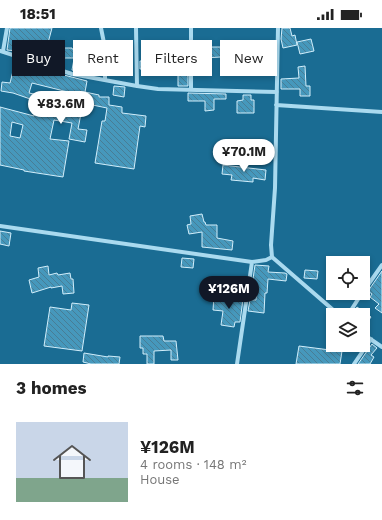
<!DOCTYPE html>
<meta charset="utf-8">
<style>
:root{--surface:#fff;--page:#f6f6f6;--text:#222;--muted:#767676;--accent:#111827}
body{margin:0;font-family:"Work Sans",sans-serif;background:var(--page);color:var(--text);height:100vh;display:flex;flex-direction:column;font-size:15px;white-space:nowrap}
*{box-sizing:border-box;margin:0}
p{font-size:13px;color:var(--muted)}
.icon{flex:none;width:22px;height:22px;fill:none;stroke:currentColor;stroke-width:2;stroke-linecap:round;stroke-linejoin:round}
.map{position:relative;height:336px;overflow:hidden}
.sheet{display:flex;flex-direction:column;background:var(--surface);flex:1}
.sheet>*{flex:none}
.guide{position:absolute;left:12px;top:12px;width:358px;height:36px;display:flex;gap:8px}
.tools{position:absolute;left:326px;top:228px;display:grid;gap:8px}
.tools a{display:grid;place-items:center;width:44px;height:44px;border-radius:0px;background:var(--surface);box-shadow:0 2px 6px #0003;font-size:20px}
.price{position:absolute;translate:-50% -34px;padding:0 9px;border-radius:14px;background:#fff;color:#222;font-size:13px;line-height:26px;filter:drop-shadow(0 1px 2px #0008)}
.price::after{content:'';position:absolute;left:50%;top:24px;width:12px;height:9px;margin-left:-6px;background:inherit;clip-path:polygon(0 0,100% 0,50% 100%)}
.price.current{background:var(--accent);color:#fff}
ul{padding:0;list-style:none}
li{display:flex;align-items:center;gap:12px;height:100px;padding:0 16px}
li span{display:grid;place-items:center;flex:none;width:112px;height:80px;border-radius:0px;color:#555}
li>.icon{margin-inline-start:auto}
span .icon{width:48px;height:48px;fill:#fffc;stroke-width:1}
li b{font-size:17px}
h2{display:flex;justify-content:space-between;align-items:center;height:48px;padding:0 16px;font-size:17px}
.tag{padding:0 14px;border-radius:0px;background:var(--surface);box-shadow:0 2px 6px #0003;font-size:14px;line-height:36px}
.tag.current{background:var(--accent);color:#fff}
.status{display:flex;justify-content:space-between;align-items:center;height:28px;padding:0 20px;background:var(--surface);direction:ltr}
.status svg{height:11px;fill:currentColor}
.map>svg:first-child{display:block}
.building{fill:url(#building-back-hatch);stroke:#d1eefb;fill-rule:evenodd}
.lines{fill:none;stroke-linecap:round;stroke-linejoin:round}
.minor{stroke:#aadaef;stroke-width:4}
</style>
<div class="status"><b>18:51</b><svg viewBox="0 0 49 12"><path d="M0 12V9h3v3zM5 12V6h3v6zM10 12V3h3v9zM15 12V0h3v12zM26 1h20v11H26zM47 4h2v5h-2z"/></svg></div>
<div class="map">
<svg width="382" height="336" viewBox="0 0 382 336">
<defs>
<pattern id="building-back-hatch" width="6" height="6" patternUnits="userSpaceOnUse"><rect width="6" height="6" fill="#4698bc"/><path d="M-1 5l2 2M0 0l6 6M5-1l2 2" fill="none" stroke="#487d95"/></pattern>
</defs>
<rect width="100%" height="100%" fill="#1a6c93"/>
<path class="building" d="M10 0H52L48 15 64 18 63 20H72V21L88 23V20L101 23 99 30H96L95 35 80 33 79 44 72 42 74 31 73 30H64V27L46 24 47 21H18V23L7 22Z
M282 0H290L292 8 295 7 297 17 283 20 281 11Z
M311 11 314 23 300 26 297 14Z
M161 16 173 17V34H174L173 38H188V58H178V45L149 38V41H140V33H143V32H160Z
M195 19H221V29L204 30V31H195Z
M250 29H265V36H250Z
M305 38 306 58H310V68H300V61H281V51L299 50 298 39Z
M14 39 45 47V43L60 46 87 53 85 64 99 67V69H109V77L122 79V85L146 88 145 99 140 98 134 141 95 135 102 93H105L107 80 83 75 78 101 87 102 85 114 69 111 72 95 54 92 50 111 69 113 63 149 24 143V142L0 137V79L34 88 36 73 13 65 1 63 2 54 10 55ZM32 55 72 65 70 73 29 65ZM12 94 23 97 20 110 10 108Z
M114 58 125 59 124 69 113 67Z
M188 65 226 66V71H214V82L205 83V73H188Z
M243 67H251V72H254V85H237V73L243 72Z
M223 137 266 142 265 152 253 150V154L231 152 232 147 222 146Z
M202 186 204 194H205L206 197H217V210L233 213 232 222 202 219V204L189 206 187 197 191 196 190 188Z
M0 203 11 205 9 218 0 216Z
M182 230 194 231 193 240 181 239Z
M255 237 269 238 268 244 285 245 287 246 286 253 268 251 267 265H265L264 285 248 283 250 272H256L257 258H252Z
M48 238 49 247 57 245 58 247 70 245 71 251H73L74 265 63 266 62 258 51 260V259L32 265 29 252 39 249 38 240Z
M305 242 318 243 317 251 304 250Z
M382 243V285L375 280 379 276 370 269 372 266 368 263Z
M214 268 243 271 240 294H235L234 299 221 297 223 283 213 282Z
M72 275 89 277 82 323 44 318 50 279 71 282Z
M357 279 371 289 366 296 363 293V287H352Z
M140 308H163L164 313H176L178 332H171V322L154 323V336H147V326H143V320H140Z
M372 316 377 320 371 327 374 329 370 336H358Z
M334 317H347L342 323 340 336H296L299 318 330 322Z
M84 325 108 329V328L120 329 119 336H91L83 334Z"/>
<g class="lines">
<path class="minor" d="M101 0 105 20V52
M136 0 137 58
M191 0V62
M0 23 72 46 137 58 158 61 277 64
M3 23 7 0
M276 77 382 84
M0 198 252 234
M272 229 339 287
M363 264 382 237
M348 287 362 265
M363 306 382 319
M237 336 252 234 266 232 272 229 271 217 275 160 278 0
M354 336 371 311"/>
</g>
</svg>
<div class="tools">
<a><svg class="icon" aria-label="locate" viewBox="0 0 24 24"><circle cx="12" cy="12" r="6"/><path d="M12 2v4M12 18v4M2 12h4M18 12h4"/></svg></a>
<a><svg class="icon" aria-label="layers" viewBox="0 0 24 24"><path d="M12 4l9 5-9 5-9-5zM3 14l9 5 9-5"/></svg></a>
</div>
<b class="price" style="left:61px;top:97px">¥83.6M</b>
<b class="price" style="left:244px;top:145px">¥70.1M</b>
<b class="price current" style="left:229px;top:282px">¥126M</b>
<div class="guide">
<a class="tag current">Buy</a>
<a class="tag">Rent</a>
<a class="tag">Filters</a>
<a class="tag">New</a>
</div>
</div>
<section class="sheet">
<h2>3 homes<svg class="icon" aria-label="filters" viewBox="0 0 24 24"><path d="M4 7h16M4 17h16"/><circle cx="9" cy="7" r="2"/><circle cx="15" cy="17" r="2"/></svg></h2>
<ul>
<li><span style="background:linear-gradient(#c9d6e8 70%,#7fa58c 0)"><svg class="icon" aria-label="home" viewBox="0 0 24 24"><path d="M3 11l9-7 9 7M6 9v11h12V9"/></svg></span><div><b>¥126M</b><p>4 rooms · 148 m²</p><p>House</p></div></li>
</ul>
</section>
